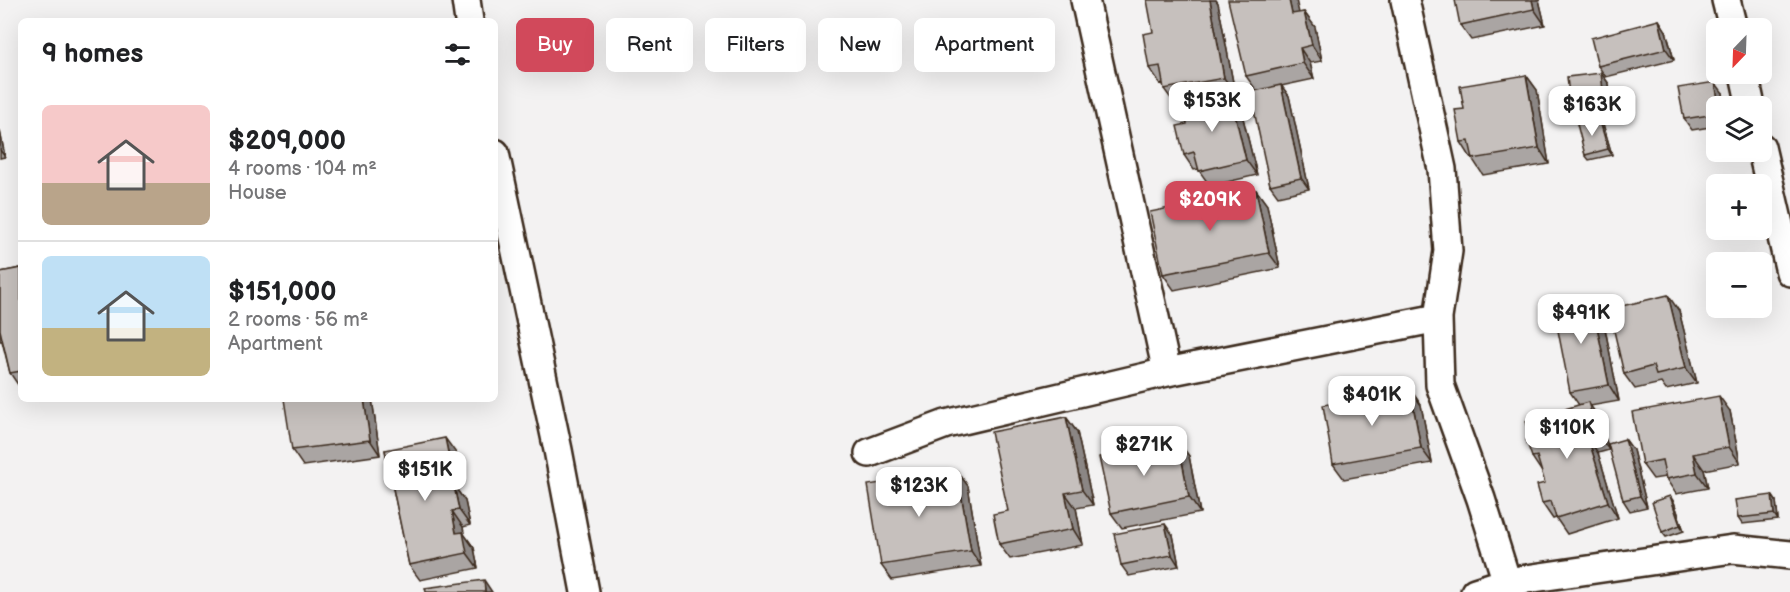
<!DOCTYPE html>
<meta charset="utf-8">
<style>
:root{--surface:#fff;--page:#f6f6f6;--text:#202124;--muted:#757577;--line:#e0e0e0;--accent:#d1495b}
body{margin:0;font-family:"Balsamiq Sans",sans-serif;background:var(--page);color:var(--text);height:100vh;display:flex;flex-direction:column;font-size:22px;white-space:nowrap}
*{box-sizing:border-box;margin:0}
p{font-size:20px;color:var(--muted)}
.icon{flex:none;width:33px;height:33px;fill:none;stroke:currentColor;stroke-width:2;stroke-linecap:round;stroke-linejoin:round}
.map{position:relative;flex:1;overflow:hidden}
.sheet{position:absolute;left:18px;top:18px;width:480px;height:384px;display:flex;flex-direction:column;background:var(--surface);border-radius:9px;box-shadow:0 6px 24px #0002}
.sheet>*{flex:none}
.banner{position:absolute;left:516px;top:18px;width:570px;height:54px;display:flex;gap:12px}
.needle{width:39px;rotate:203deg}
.fabs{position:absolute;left:1706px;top:18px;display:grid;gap:12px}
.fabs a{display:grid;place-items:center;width:66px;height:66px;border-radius:9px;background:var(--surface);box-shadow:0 6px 24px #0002;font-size:30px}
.price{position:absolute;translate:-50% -51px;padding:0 14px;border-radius:12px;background:#fff;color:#222;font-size:20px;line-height:39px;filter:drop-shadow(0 2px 3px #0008)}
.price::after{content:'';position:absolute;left:50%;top:36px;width:18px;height:14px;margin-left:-9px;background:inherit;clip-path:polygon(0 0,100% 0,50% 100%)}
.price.on{background:var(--accent);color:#fff}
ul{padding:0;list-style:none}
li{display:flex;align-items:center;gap:18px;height:150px;padding:0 24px}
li+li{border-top:2px solid var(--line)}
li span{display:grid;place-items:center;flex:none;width:168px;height:120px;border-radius:9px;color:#555}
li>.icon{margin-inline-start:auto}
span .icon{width:72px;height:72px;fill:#fffc;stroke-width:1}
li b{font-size:26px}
h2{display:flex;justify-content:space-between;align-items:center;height:72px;padding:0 24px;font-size:26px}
.pill{padding:0 21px;border-radius:9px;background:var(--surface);box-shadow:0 6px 24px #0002;font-size:21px;line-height:54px}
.pill.on{background:var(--accent);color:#fff}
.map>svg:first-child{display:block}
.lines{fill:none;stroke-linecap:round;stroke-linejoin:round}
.minor-casing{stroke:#3b2a1e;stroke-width:32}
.minor{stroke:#fff;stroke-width:27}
.wall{fill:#aaa5a3;stroke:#3b2a1e;stroke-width:1.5}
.shaded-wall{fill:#8b8684;stroke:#3b2a1e;stroke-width:1.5}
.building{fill:#c6c0bd;stroke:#3b2a1e;stroke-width:1.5}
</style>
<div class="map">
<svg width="1790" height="592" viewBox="0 0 1790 592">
<rect width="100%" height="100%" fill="#f3f2f2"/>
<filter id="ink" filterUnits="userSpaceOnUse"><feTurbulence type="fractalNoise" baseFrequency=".0167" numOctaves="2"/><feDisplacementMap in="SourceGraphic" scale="12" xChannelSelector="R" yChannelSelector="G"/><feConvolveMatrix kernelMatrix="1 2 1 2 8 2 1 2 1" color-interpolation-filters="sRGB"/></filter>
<g filter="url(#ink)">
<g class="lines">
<g class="minor-casing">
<path id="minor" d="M466 0 469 21
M1085 0 1167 372
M1405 0 1442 169 1448 251 1438 318 1440 385 1481 499 1510 592
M1726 0 1733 28
M1744 74 1751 106
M1761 147 1790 272
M495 153 558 450 585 592
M869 453 946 424 1167 372 1438 318
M1475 592 1506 582 1733 549 1790 555"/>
</g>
<use href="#minor" class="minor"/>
</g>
<path class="wall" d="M1210 0H1216L1218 3 1235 93 1230 94 1241 110 1257 175 1210 186 1198 169 1194 170 1184 155 1187 124 1230 94 1175 104 1164 89 1163 83 1160 84 1149 68Z
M1539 0 1545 25 1471 40 1460 25Z
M1304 12 1315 27 1322 61 1310 63 1314 79 1281 86 1289 96 1309 189 1278 196 1270 185 1256 90 1246 76 1299 13Z
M1659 20 1666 31 1674 60 1606 77 1598 66Z
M1601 73 1609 84 1613 120 1601 121 1603 124 1612 155 1589 160 1585 155 1579 123 1571 112Z
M1526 75 1537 90 1549 164 1483 175 1472 158H1471L1461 142 1464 109Z
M1723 93 1725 106H1716V126L1692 130 1684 119Z
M0 131 5 157 0 158Z
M1256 190 1267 205 1280 268 1174 290 1163 274Z
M21 268V389L10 373 2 341H0V272Z
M1679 311 1697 383 1666 390 1661 383 1635 389 1624 374Z
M1602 313 1619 401 1590 406 1599 418 1609 450 1598 453 1618 518 1567 534 1556 518 1553 519 1542 503 1545 483 1542 472 1532 457 1531 438 1579 405 1570 392Z
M1410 389 1421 405 1432 463 1344 479 1333 464Z
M372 399 380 455 303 466 292 450Z
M1730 411 1740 463 1704 470 1708 488 1676 494 1665 477 1653 479 1642 464Z
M1066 417 1077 432 1093 505 1076 508 1083 545 1010 559 999 544 1008 511Z
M1625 439 1633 450 1647 507 1630 511 1623 500Z
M1178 441 1189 456 1200 513 1122 528 1111 513Z
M385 450 456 453 461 477 452 479 454 486 465 501 470 525 463 527 464 534 474 548 478 568 420 580 409 565Z
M957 471 968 486 981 566 892 580 881 565Z
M1772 495 1776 501 1778 520 1742 524 1738 518Z
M1674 502 1684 531 1666 537 1662 532Z
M1173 535 1179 566 1129 576 1121 565Z"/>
<path class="shaded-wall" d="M1210 0H1216L1218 3 1235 93 1224 78Z
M1289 0H1296L1303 30 1292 14Z
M1532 0H1539L1545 25 1534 9Z
M1304 12 1315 27 1322 61 1312 45Z
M1659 20 1666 31 1674 60 1666 49Z
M1300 48 1310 63 1314 79 1303 63Z
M1601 73 1609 84 1613 120 1605 109Z
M1526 75 1537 90 1549 164 1539 148Z
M1715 82 1723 93 1725 106H1719Z
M1281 85 1289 96 1309 189 1301 178Z
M1230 94 1241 110 1257 175 1246 160Z
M1599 118 1603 124 1612 155 1608 149Z
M0 131 5 157 0 150Z
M1256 190 1267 205 1280 268 1269 253Z
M1668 295 1679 311 1697 383 1686 368Z
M1591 298 1602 313 1619 401 1609 385Z
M1410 389 1421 405 1432 463 1421 448Z
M1719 396 1730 411 1740 463 1729 447Z
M364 399H372L380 455 370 440Z
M1588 402 1599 418 1609 450 1598 435Z
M1066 417 1077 432 1093 505 1082 490Z
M445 438 456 453 461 477 450 462Z
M1588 438 1598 453 1618 518 1608 502Z
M1625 439 1633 450 1647 507 1640 496Z
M1178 441 1189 456 1200 513 1189 497Z
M1693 454 1704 470 1708 488 1697 473Z
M441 464 452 479 457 503 446 488Z
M957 471 968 486 981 566 971 551Z
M454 486 465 501 470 525 459 510Z
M1065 493 1076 508 1083 545 1073 529Z
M1772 495 1776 501 1778 520 1774 514Z
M1670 496 1674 502 1684 531 1680 525Z
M452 511 463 527 464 534 474 548 478 568 467 553 456 533Z
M1165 524 1173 535 1179 566 1172 555Z
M484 580 492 592H485Z"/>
<path class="building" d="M1147 0H1210L1224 78 1164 89 1160 66 1149 68 1143 34 1153 32Z
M1228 0H1289L1292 14 1304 12 1312 45 1300 48 1303 63 1246 76Z
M1455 0H1532L1534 9 1460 25Z
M1659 20 1666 49 1598 66 1591 38Z
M1601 73 1605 109 1571 112 1567 77Z
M1526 75 1539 148 1473 159 1469 141 1461 142 1455 110 1464 109 1460 86Z
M1715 82 1719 106H1716V114L1684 119 1678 88Z
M1281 85 1301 178 1270 185 1250 92Z
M1230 94 1246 160 1199 171 1194 152 1184 155 1177 126 1187 124 1183 106Z
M1599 118 1608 149 1585 155 1577 124Z
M1256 190 1269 253 1163 274 1150 212Z
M21 268V371L10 373 0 330V272Z
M1668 295 1686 368 1656 375 1653 366 1624 374 1609 309Z
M1591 298 1609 385 1570 392 1553 305Z
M1410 389 1421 448 1333 464 1323 405Z
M1719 396 1729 447 1693 454 1697 473 1666 479 1662 460 1642 464 1632 412Z
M284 399H364L370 440 292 450Z
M1588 402 1598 435 1588 438 1608 502 1556 518 1551 501 1542 503 1537 485 1545 483 1537 456 1532 457 1526 440 1531 438 1526 421Z
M1066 417 1082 490 1065 493 1073 529 999 544 993 514 1008 511 991 432Z
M445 438 450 462 441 464 446 488 454 486 459 510 452 511 456 533 463 532 467 553 409 565 385 450Z
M1625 439 1640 496 1623 500 1608 444Z
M1178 441 1189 497 1111 513 1099 457Z
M957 471 971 551 881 565 868 485Z
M1772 495 1774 514 1738 518 1735 500Z
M1670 496 1680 525 1662 532 1652 502Z
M1165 524 1172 555 1121 565 1114 534Z
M484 580 485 592H426L425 588Z"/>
</g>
</svg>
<div class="fabs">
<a><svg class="needle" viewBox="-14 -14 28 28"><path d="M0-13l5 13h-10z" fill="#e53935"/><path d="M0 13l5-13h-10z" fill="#757577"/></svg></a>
<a><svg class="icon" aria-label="layers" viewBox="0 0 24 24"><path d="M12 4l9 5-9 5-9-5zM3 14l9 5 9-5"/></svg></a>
<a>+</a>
<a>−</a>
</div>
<b class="price" style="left:1212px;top:133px">$153K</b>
<b class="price" style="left:1592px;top:137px">$163K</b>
<b class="price on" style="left:1210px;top:232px">$209K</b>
<b class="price" style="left:1581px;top:345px">$491K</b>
<b class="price" style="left:1372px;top:427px">$401K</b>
<b class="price" style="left:1567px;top:460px">$110K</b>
<b class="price" style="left:1144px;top:477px">$271K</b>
<b class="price" style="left:425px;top:502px">$151K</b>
<b class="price" style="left:919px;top:518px">$123K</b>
<div class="banner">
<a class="pill on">Buy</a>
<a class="pill">Rent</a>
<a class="pill">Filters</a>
<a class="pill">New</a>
<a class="pill">Apartment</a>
</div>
<section class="sheet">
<h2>9 homes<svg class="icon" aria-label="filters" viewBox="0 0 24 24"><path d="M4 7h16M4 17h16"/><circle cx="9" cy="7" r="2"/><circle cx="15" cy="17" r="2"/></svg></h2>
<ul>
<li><span style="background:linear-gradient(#f6c9c9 65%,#b9a48a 0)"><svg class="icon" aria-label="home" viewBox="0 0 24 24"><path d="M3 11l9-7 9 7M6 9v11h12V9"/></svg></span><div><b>$209,000</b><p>4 rooms · 104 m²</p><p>House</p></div></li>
<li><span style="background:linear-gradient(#bfe0f5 60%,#c2b280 0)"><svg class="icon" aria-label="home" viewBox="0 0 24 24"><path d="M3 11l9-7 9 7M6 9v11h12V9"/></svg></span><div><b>$151,000</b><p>2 rooms · 56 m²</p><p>Apartment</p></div></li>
</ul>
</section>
</div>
